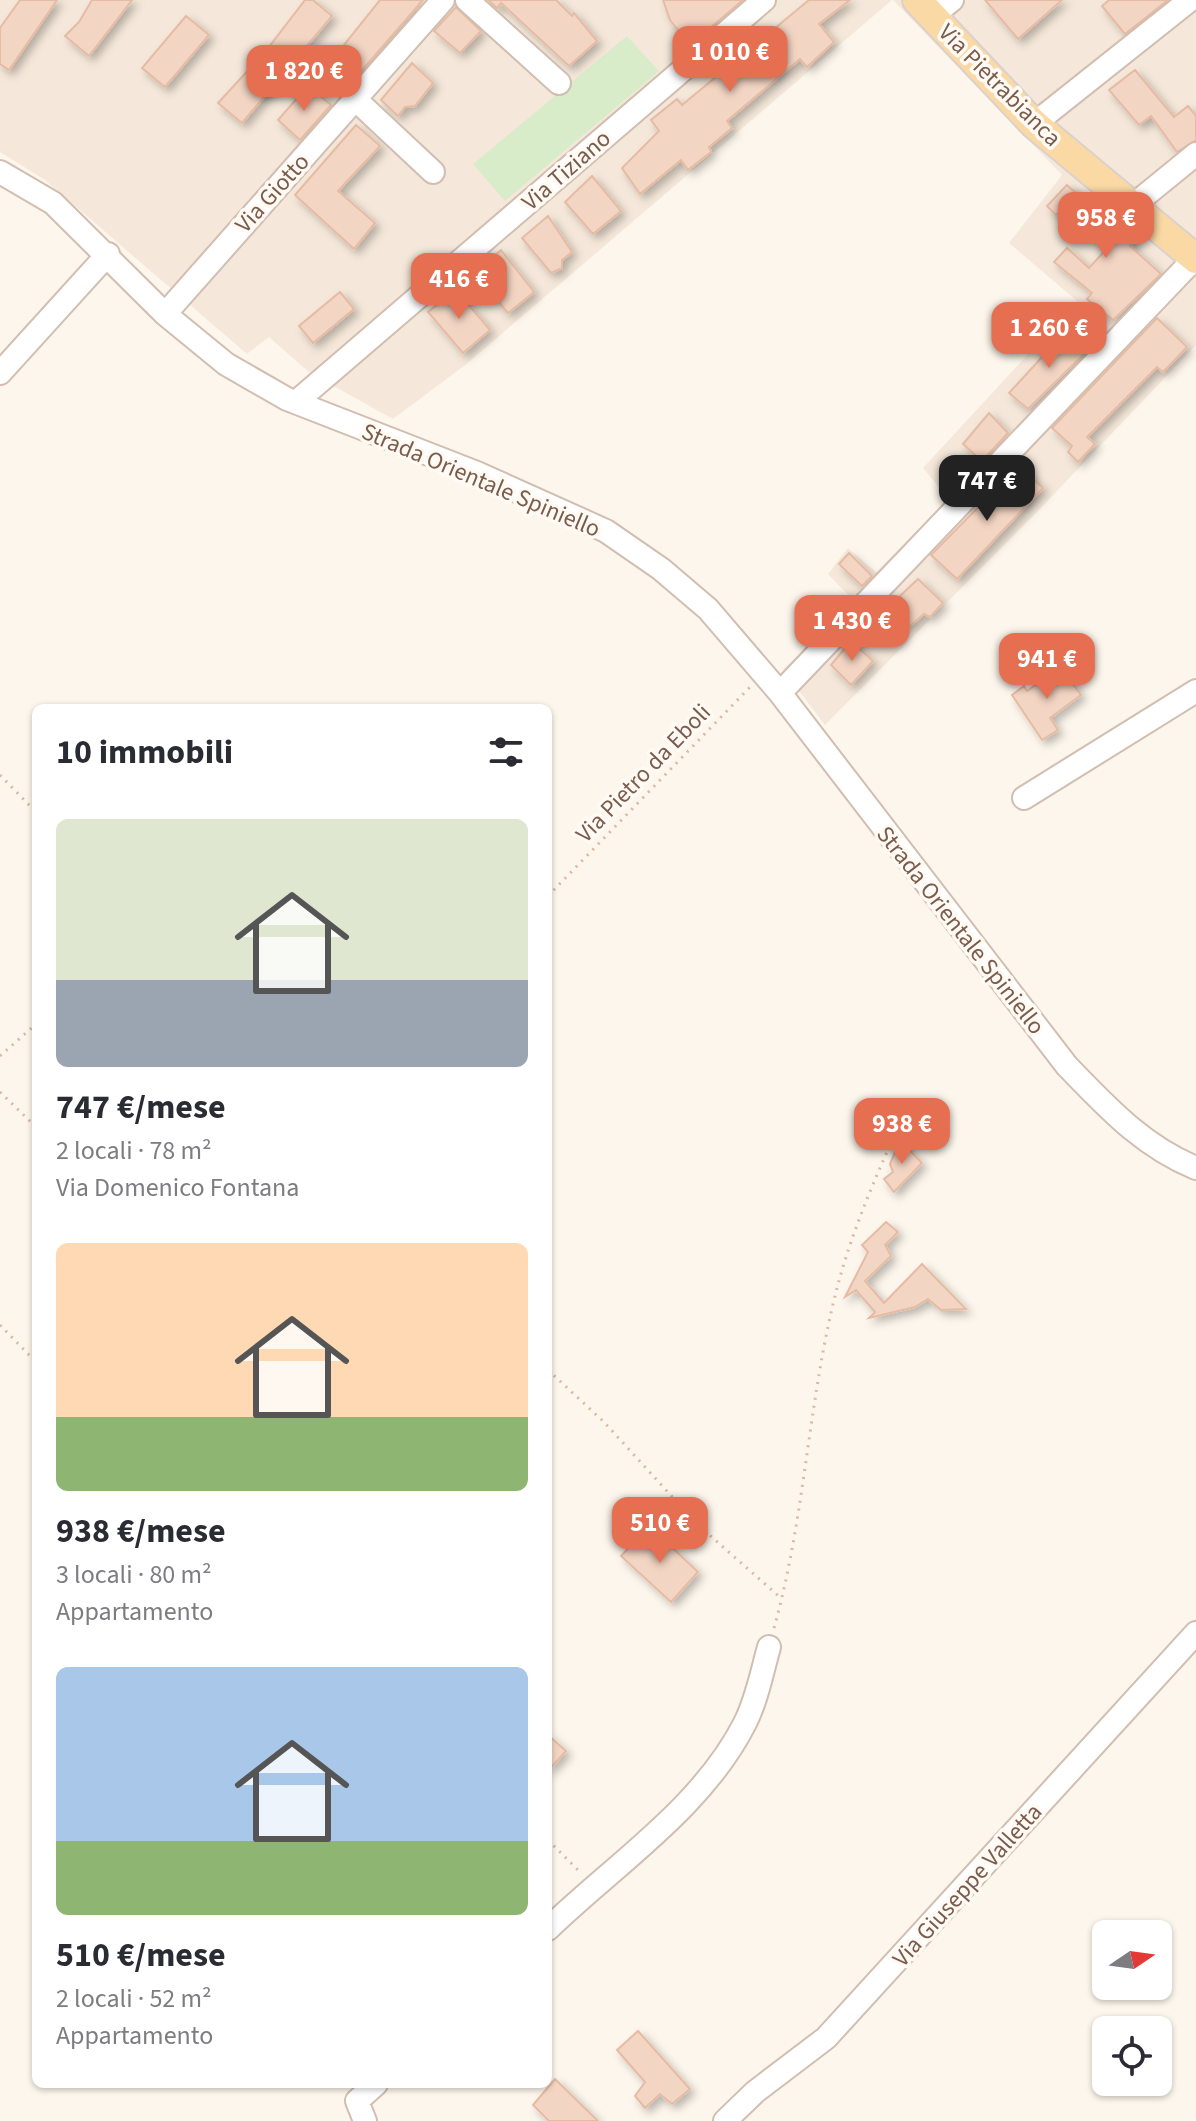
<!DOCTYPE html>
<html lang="it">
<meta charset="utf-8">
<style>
:root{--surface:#fff;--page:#f7f7f7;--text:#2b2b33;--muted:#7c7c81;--accent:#e76f51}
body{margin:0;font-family:"Source Sans 3",sans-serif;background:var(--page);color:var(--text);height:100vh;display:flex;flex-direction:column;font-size:30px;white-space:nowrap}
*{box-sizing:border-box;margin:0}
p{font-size:26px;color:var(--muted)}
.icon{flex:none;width:44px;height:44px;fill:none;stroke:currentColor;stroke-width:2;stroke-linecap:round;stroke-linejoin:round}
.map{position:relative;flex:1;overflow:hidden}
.drawer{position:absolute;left:32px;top:704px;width:520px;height:1384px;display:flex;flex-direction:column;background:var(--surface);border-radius:12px;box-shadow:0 2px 6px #0004}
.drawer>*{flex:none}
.needle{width:52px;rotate:77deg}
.fabs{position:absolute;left:1092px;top:1920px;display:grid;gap:16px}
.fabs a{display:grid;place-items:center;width:80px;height:80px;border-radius:12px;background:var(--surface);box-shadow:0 2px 6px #0004;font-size:40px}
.price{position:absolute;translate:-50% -68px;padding:0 18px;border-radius:16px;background:var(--accent);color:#fff;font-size:26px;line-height:52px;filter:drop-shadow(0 2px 4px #0008)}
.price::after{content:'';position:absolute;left:50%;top:48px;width:24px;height:18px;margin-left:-12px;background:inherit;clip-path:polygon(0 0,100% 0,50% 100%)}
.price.active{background:#222;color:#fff}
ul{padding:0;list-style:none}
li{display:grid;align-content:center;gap:16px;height:424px;padding:0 24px}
li span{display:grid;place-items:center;height:248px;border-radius:12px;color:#555}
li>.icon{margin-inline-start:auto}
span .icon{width:144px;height:144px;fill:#fffc;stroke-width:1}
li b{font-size:34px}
h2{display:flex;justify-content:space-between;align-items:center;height:96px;padding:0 24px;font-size:34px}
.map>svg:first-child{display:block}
.residential{fill:#f5e8da}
.green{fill:#d8ecc9}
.building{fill:#f3d5c3;stroke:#e6bba3;stroke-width:2;filter:url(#shadow)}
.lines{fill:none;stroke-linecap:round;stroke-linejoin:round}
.minor-casing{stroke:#d1beb0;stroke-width:26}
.major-casing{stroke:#dad1cd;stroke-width:32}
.path{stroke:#d9b8a5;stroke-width:3;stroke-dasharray:2 6;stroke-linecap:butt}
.minor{stroke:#fff;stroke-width:22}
.major{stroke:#fbd9a5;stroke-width:28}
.labels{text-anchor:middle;stroke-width:7;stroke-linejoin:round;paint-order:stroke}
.street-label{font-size:24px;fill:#7a5c4d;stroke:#fffaf3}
</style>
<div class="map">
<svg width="1196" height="2121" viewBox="0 0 1196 2121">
<defs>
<filter id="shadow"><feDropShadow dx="4.5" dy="4.5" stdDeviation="4" flood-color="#0004"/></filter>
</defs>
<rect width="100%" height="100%" fill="#fdf6ec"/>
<path class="residential" d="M0 0H892L464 366 393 419 310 373 269 337 247 354 45 180 0 152Z
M893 0H1196V345L1036 513 825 725 783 670 852 599 828 574 848 548 876 572 949 499 923 468 1077 301 1009 243 1062 175Z"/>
<path class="green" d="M627 36 659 71 505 201 473 164Z"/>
<path class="building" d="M20 0H57L9 70 0 64V28Z
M92 0H132L89 56 65 36 79 22Z
M305 0H313L332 16 242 123 218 103 265 52Z
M380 0H423L350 84 327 66Z
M488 0H556L572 16 574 13 597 41 569 66 501 3 497 8Z
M663 0H743L690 45 670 20Z
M809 0H850L819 24 834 42 807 67 800 59 727 121 732 128 709 147 711 152 688 170 681 160 640 194 622 168 659 131 651 120 677 99 682 105Z
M985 0H1062L1018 39Z
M1109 0H1168L1125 34 1102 6Z
M456 7 481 31 460 53 434 31Z
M186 16 209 35 165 87 142 68Z
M412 63 433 83 415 106 405 107 398 116 381 100Z
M1135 70 1174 117 1188 106 1196 116V140L1177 152 1151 116 1139 125 1109 90Z
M308 86 331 105 300 140 278 120Z
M356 125 380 146 338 191 375 223 354 249 295 195Z
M592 176 621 211 593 234 565 202Z
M1067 185 1097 212 1100 207 1135 241 1130 246 1161 274 1113 320 1087 299 1092 293 1054 262 1067 248 1089 268 1110 245 1067 205 1056 215 1047 206Z
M548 216 572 252 562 260V268L551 273 522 238Z
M501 250 534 292 508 313 475 273Z
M456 290 490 330 463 353 428 312Z
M340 292 354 309 313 343 299 326Z
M1157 318 1187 347 1163 372 1157 367 1087 437 1095 444 1078 462 1068 452 1072 446 1052 428Z
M1067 330 1088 350 1028 409 1009 393Z
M989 413 1008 433 982 461 963 444Z
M1019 466 1043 488 957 579 931 555Z
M849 553 872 576 862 586 839 564Z
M918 579 943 603 930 617 924 614 909 627 898 616 906 605 900 596Z
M851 641 873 661 851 685 831 665Z
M1060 667 1081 695 1050 718 1058 730 1042 740 1012 695 1024 686 1027 691Z
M900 1140 922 1163 894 1192 884 1179 893 1172 890 1164Z
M886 1222 898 1232 885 1245 891 1256 865 1281 884 1303 922 1264 966 1309 941 1310 928 1299 915 1307 869 1318 875 1312 856 1290 845 1297 868 1252 862 1245Z
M643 1532 654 1540 659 1535 698 1572 671 1602 621 1556Z
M548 1735 566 1751 548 1771Z
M638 2031 690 2089 672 2104 660 2094 645 2108 635 2096 645 2082 617 2050Z
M555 2079 598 2121H549L533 2105Z"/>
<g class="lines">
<g class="minor-casing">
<path id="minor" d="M467 0 559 83
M932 16 952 0
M356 100 433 172
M1034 124 1190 0
M0 172 53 203 165 314 226 364 287 399 477 473 606 531 661 569 708 609 780 693 1067 1066C1107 1107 1142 1146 1196 1168
M1131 207 1196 154
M165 314 443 0
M0 373 108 254
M296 402 764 0
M780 693 1195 258
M1024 798 1196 691
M548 1929C615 1864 702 1808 745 1723 757 1699 762 1672 769 1647
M365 2121 357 2101 376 2084
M725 2121 755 2092 826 2038 1196 1633"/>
</g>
<g class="major-casing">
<path id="major" d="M917 0 1034 124 1196 259"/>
</g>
<path class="path" d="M0 775 36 812
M548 896 751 686
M0 1056 36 1024
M0 1092 36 1127
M0 1325 36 1362
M548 1370 604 1422 697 1524 782 1599
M774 1628C805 1518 808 1402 836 1292 849 1241 869 1192 891 1143
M548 1840 582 1874"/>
<use href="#minor" class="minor"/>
<use href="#major" class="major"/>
</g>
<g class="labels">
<g class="street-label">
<text transform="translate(1000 85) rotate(45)" y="8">Via Pietrabianca</text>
<text transform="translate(566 170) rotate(-41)" y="8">Via Tiziano</text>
<text transform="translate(272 193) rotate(-48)" y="8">Via Giotto</text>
<text transform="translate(481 480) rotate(23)" y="8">Strada Orientale Spiniello</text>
<text transform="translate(643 773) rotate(-46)" y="8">Via Pietro da Eboli</text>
<text transform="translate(961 930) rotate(52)" y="8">Strada Orientale Spiniello</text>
<text transform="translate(967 1885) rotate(-48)" y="8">Via Giuseppe Valletta</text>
</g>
</g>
</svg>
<div class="fabs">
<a><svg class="needle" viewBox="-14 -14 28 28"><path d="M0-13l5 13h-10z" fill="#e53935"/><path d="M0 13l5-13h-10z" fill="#7c7c81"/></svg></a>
<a><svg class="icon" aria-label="locate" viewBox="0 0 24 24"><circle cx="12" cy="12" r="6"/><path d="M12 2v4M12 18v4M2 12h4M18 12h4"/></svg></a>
</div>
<b class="price" style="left:730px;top:94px">1 010 €</b>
<b class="price" style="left:304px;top:113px">1 820 €</b>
<b class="price" style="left:1106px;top:260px">958 €</b>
<b class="price" style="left:459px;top:321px">416 €</b>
<b class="price" style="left:1049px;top:370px">1 260 €</b>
<b class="price active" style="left:987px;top:523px">747 €</b>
<b class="price" style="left:852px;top:663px">1 430 €</b>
<b class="price" style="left:1047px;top:701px">941 €</b>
<b class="price" style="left:902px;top:1166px">938 €</b>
<b class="price" style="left:660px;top:1565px">510 €</b>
<section class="drawer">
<h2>10 immobili<svg class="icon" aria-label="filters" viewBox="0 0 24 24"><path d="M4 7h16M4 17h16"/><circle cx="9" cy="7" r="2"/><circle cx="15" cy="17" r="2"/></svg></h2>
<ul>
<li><span style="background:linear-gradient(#dfe7d0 65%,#9aa5b1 0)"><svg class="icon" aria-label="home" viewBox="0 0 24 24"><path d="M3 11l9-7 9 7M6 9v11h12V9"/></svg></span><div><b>747 €/mese</b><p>2 locali · 78 m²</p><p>Via Domenico Fontana</p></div></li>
<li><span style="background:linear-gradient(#ffd9b3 70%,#8fb573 0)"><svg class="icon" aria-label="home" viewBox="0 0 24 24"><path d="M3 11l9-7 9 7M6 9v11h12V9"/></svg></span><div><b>938 €/mese</b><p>3 locali · 80 m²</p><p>Appartamento</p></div></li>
<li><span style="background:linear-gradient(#a9c7e8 70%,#8fb573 0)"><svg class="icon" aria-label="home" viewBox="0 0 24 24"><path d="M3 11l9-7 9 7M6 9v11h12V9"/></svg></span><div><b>510 €/mese</b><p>2 locali · 52 m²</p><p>Appartamento</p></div></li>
</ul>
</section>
</div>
